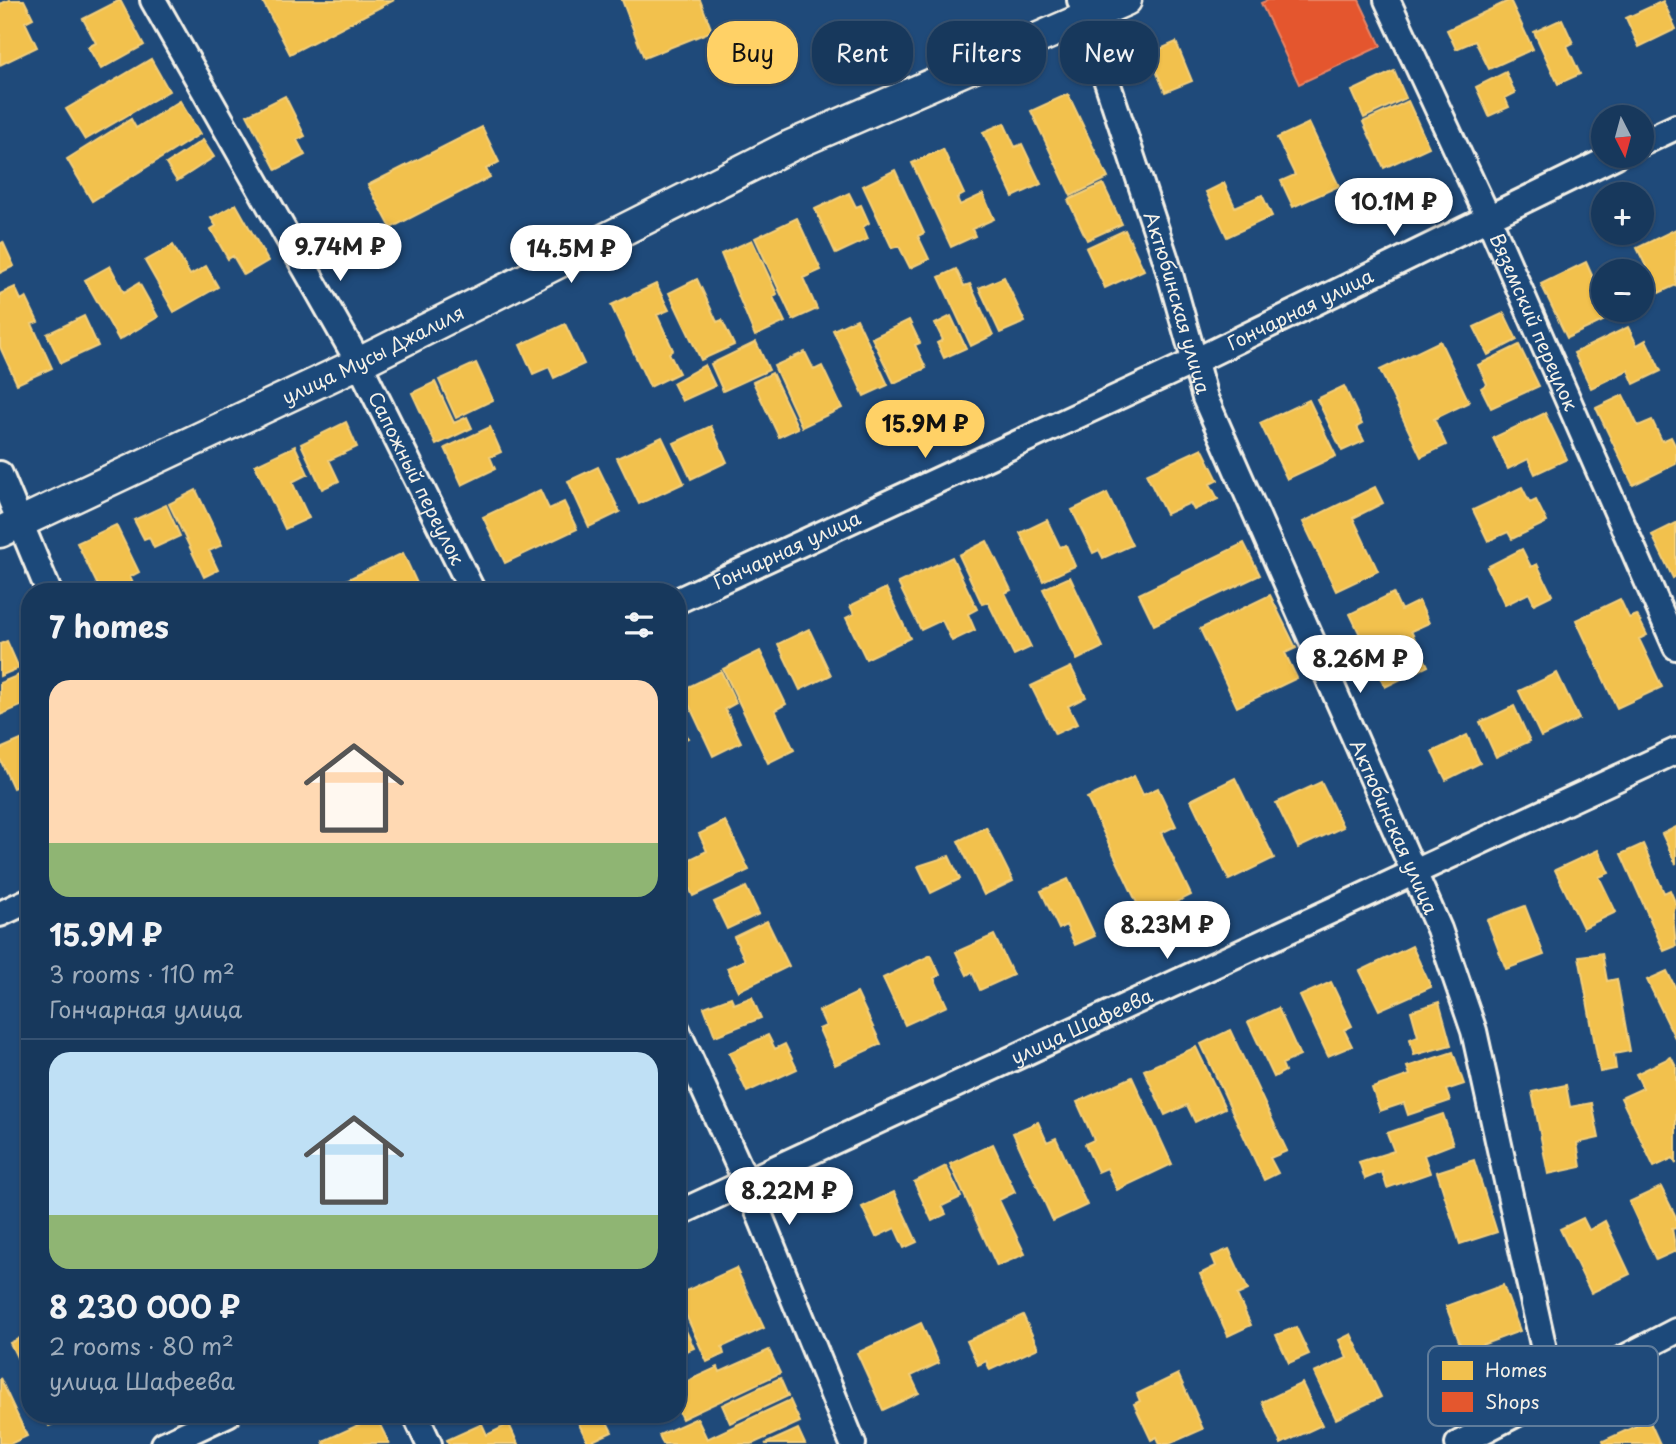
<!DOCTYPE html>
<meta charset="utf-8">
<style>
:root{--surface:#17385c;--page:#244365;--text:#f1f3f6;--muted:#9eacbb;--line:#365272;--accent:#ffd166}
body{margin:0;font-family:"Playpen Sans",sans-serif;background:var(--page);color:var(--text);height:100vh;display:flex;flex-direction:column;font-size:26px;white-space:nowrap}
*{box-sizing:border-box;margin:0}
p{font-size:23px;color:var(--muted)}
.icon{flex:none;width:38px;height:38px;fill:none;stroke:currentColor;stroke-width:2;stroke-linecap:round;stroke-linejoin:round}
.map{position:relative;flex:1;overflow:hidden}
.panel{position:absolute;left:21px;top:583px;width:665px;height:840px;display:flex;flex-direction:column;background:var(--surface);border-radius:28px;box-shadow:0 2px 5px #0004,0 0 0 2px var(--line)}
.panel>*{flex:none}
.guide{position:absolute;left:707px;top:21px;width:665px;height:63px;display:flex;gap:14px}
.needle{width:46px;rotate:174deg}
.controls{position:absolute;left:1591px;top:105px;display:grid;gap:14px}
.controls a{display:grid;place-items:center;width:63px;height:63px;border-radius:50%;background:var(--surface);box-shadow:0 2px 5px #0004,0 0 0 2px var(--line);font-size:35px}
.price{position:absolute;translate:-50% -60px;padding:0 16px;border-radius:24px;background:#fff;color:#222;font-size:23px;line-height:46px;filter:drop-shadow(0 2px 4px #0008)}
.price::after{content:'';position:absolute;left:50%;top:42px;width:21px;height:16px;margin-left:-10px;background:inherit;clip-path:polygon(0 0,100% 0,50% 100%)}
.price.current{background:var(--accent);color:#111}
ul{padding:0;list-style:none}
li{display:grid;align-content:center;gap:14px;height:371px;padding:0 28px}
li+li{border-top:2px solid var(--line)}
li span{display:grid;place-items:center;height:217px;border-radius:21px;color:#555}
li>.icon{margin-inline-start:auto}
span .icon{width:126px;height:126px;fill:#fffc;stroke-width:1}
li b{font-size:30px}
h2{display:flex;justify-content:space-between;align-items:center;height:84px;padding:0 28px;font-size:30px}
.tag{padding:0 24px;border-radius:28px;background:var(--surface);box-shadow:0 2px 5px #0004,0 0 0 2px var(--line);font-size:24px;line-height:63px}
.tag.current{background:var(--accent);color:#111}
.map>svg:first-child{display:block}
.homes{fill:#f2c14e;stroke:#f3cf7c;stroke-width:2}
.shops{fill:#e4572e;stroke:#e98566;stroke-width:2}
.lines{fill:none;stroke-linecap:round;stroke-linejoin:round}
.minor-casing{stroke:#f4f1e8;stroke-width:30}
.tertiary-casing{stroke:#f4f1e8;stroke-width:35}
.minor{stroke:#1f4a7a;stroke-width:24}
.tertiary{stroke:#1f4a7a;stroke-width:30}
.labels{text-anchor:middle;stroke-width:7;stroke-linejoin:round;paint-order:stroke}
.street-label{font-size:19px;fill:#f4f1e8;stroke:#1f4a7a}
.key{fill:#1f4a7a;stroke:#5f7c9b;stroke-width:2}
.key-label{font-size:19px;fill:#f4f1e8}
</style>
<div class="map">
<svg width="1676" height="1444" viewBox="0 0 1676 1444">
<rect width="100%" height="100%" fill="#1f4a7a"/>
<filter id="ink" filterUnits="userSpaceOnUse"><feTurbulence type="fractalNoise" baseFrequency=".0143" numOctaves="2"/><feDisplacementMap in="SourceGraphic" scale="14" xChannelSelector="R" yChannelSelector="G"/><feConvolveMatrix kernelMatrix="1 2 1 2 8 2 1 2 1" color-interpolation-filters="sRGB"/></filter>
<g filter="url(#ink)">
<path class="homes" d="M9 0H24L33 18 25 22 37 47 0 65V4Z
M120 0 144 45 101 69 88 47 96 43 83 19Z
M262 0H394L290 54Z
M622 0H700L712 31 644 58Z
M1510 0 1533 49 1489 69 1475 41 1456 49 1447 30Z
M1663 1 1676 29 1639 47 1626 18Z
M1562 19 1573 43 1567 46 1580 74 1558 84 1534 32Z
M1176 42 1192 81 1165 92 1149 54Z
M151 59 169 91 85 140 66 109Z
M1394 71 1406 98 1364 118 1352 91Z
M1506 72 1515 93 1505 98 1509 107 1489 116 1476 87Z
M1068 94 1108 178 1071 196 1031 111Z
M285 96 305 136 297 140 305 155 276 170 247 115Z
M180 101 200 134 92 201 67 159 131 119 136 128Z
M1408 101 1429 147 1384 168 1363 122Z
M1004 123 1015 147 1022 144 1041 184 1013 197 983 132Z
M1309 123 1339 186 1293 207 1281 181 1295 175 1277 138Z
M482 127 499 162 486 169 490 177 391 228 368 185Z
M203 140 214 157 177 181 166 164Z
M943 149 964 194 957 198 960 205 983 194 994 219 972 229 975 236 951 247 912 163Z
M895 170 924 233 918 236 929 259 910 268 899 246 892 248 863 186Z
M1224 183 1235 207 1262 195 1272 216 1227 237 1206 192Z
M1103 184 1122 224 1087 240 1068 200Z
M849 193 856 207 861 205 869 223 863 227 868 239 836 254 815 209Z
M236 204 268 261 244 275 233 256 228 259 211 229 216 226 211 218Z
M797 218 821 270 803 278 817 309 793 320 755 238Z
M1676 229V285L1659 293 1637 248Z
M1125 230 1144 270 1105 288 1086 248Z
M752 240 777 294 773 297 785 322 755 336 721 254Z
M3 242 14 266 0 273V244Z
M173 245 190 275 206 266 218 287 174 312 145 261Z
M1586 262 1594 280 1603 276V310H1626L1567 338 1541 284Z
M110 266 124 292 139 283 158 317 119 340 85 280Z
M956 269 964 286 970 284 993 335 971 346 939 277Z
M1004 277 1025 322 1000 333 979 288Z
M697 279 717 322 722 320 734 345 701 360 669 293Z
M656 284 669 310 657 315 673 350 669 353 679 373 650 387 611 305Z
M15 287 21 300 26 297 38 322 32 324 52 368 17 384 0 347V294Z
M1504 313 1517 340 1488 355 1474 327Z
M84 316 98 346 61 363 47 334Z
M951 316 966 348 944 358 937 343 943 340 935 324Z
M857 319 888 385 864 396 833 330Z
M909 320 920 343 915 345 926 368 894 383 872 338Z
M565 324 584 364 554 378 549 367 533 374 520 345Z
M1628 327 1637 345 1646 340 1661 371 1634 384 1628 370 1591 388 1574 353Z
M1440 341 1469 402 1434 419 1446 445 1421 457 1380 370Z
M756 342 769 370 723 391 711 364Z
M1519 345 1539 386 1491 408 1481 388 1487 384 1478 365Z
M805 352 814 370 822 366 842 408 802 427 774 366Z
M476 363 493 400 456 418 439 380Z
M705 365 715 386 682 401 673 383Z
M772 373 798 428 779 437 753 382Z
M435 382 454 423 467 417 472 428 436 445 412 393Z
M1344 386 1362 424 1357 427 1364 441 1342 451 1317 399Z
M1623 395 1638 426 1652 420 1662 441 1671 437 1676 447V464L1633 485 1596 408Z
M1309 400 1336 456 1287 479 1260 423Z
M1545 413 1567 459 1535 474 1528 459 1508 469 1493 438Z
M346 422 357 447 329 460 339 481 322 489 301 444Z
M711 426 727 462 691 479 674 443Z
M490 427 501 452 490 457 495 469 462 485 445 448Z
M662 437 684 483 639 504 617 458Z
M295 446 308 474 292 482 309 518 285 529 255 465Z
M1202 448 1218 480 1210 484 1218 499 1194 510 1190 503 1166 514 1146 474Z
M598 467 620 512 589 527 568 481Z
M1375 487 1383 503 1353 518 1378 571 1336 591 1303 522Z
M1522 487 1530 503 1536 500 1547 522 1512 539 1508 532 1488 541 1473 510Z
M196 490 222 545 209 551 218 570 204 577 169 504Z
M540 490 549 509 564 502 577 529 505 563 483 517Z
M1107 493 1132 545 1103 558 1099 550 1093 553 1072 510Z
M166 505 180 536 154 548 149 537 144 539 134 520Z
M1047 520 1060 547 1066 545 1075 566 1043 581 1020 533Z
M1676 523V576L1673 578 1652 535Z
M116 525 139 572 130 577 137 592H101L77 543Z
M987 541 1011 590 1005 593 1031 647 1014 655 988 602 982 604 959 555Z
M1244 543 1260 575 1154 625 1139 594Z
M1522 549 1531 567 1537 564 1552 595 1534 604 1529 593 1505 605 1487 567Z
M403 553 421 592H349L344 581Z
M952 557 977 609 968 614 975 630 952 641 942 620 921 630 898 583Z
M1070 577 1103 647 1077 660 1043 589Z
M886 588 910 638 866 659 846 618 854 614 850 606Z
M1393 593 1401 610 1419 601 1429 623 1411 631 1428 666 1385 687 1350 614Z
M1270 595 1296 648 1285 653 1297 678 1237 707 1200 629Z
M1620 599 1629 618 1637 615 1647 635 1639 639 1662 687 1617 708 1576 620Z
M809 629 831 675 800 690 778 644Z
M7 641 19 668 0 676V644Z
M760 651 786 704 775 710 794 750 768 763 723 669Z
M1071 667 1086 697 1068 706 1077 724 1055 734 1031 686Z
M721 671 736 703 725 709 741 742 713 756 682 690Z
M1557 673 1579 719 1541 737 1519 691Z
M19 675 30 702 0 715V683Z
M1514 706 1530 741 1496 757 1480 722Z
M677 716 688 738 677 743Z
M1467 735 1480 763 1446 780 1432 752Z
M30 736V781L13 788 0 759V749Z
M1134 776 1143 795 1158 788 1176 826 1161 833 1191 895 1144 918 1087 798Z
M1235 778 1274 858 1229 880 1191 800Z
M1321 782 1343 827 1298 848 1276 803Z
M725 821 749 870 693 896 678 865 707 851 699 834Z
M986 827 1013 881 984 895 958 841Z
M1676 827V864L1662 834Z
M1643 844 1664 893 1670 890 1676 904 1673 914 1676 946 1664 951 1621 854Z
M1598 850 1609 873 1599 877 1616 912 1583 928 1555 870Z
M949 856 960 879 931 893 918 866Z
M1068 879 1095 936 1075 945 1066 925 1059 929 1041 891Z
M746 887 759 914 727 929 714 902Z
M1525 906 1544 955 1506 969 1487 920Z
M767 921 789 966 738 991 727 968 745 960 734 937Z
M994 935 1013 975 980 990 972 972 967 975 956 952Z
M1412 946 1431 987 1379 1010 1360 971Z
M1602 953 1607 981 1617 979 1630 1051 1614 1054 1616 1069 1600 1072 1579 956Z
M931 955 940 975 934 978 947 1006 905 1025 883 978Z
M1667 971 1676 989V1040L1647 980Z
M1331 982 1352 1026 1344 1030 1352 1046 1328 1056 1300 996Z
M857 993 881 1044 835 1065 819 1029 826 1026 819 1011Z
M731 997 734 1004 752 997 761 1018 715 1036 704 1007Z
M1439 1002 1451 1045 1414 1055 1410 1039 1418 1036 1411 1011Z
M1278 1008 1300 1056 1282 1064 1285 1071 1274 1077 1248 1022Z
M1230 1030 1287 1151 1270 1158 1278 1173 1264 1180 1201 1044Z
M768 1035 775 1049 785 1044 797 1069 747 1092 729 1053Z
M1196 1047 1225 1108 1195 1122 1187 1105 1165 1115 1144 1070Z
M1453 1052 1464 1084 1446 1090 1450 1101 1408 1115 1404 1103 1380 1111 1372 1088 1410 1075 1407 1067Z
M1671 1057 1676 1067V1164L1673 1158 1654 1167 1621 1098 1643 1088 1636 1074Z
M1132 1077 1172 1164 1117 1190 1107 1168 1098 1172 1085 1144 1094 1140 1077 1102Z
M1566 1085 1570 1107 1592 1103 1599 1138 1577 1143 1581 1167 1548 1174 1532 1092Z
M1443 1114 1453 1144 1424 1155 1430 1173 1387 1188 1382 1172 1365 1179 1359 1162 1394 1151 1387 1133Z
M1038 1122 1047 1142 1056 1138 1087 1205 1053 1221 1013 1133Z
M993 1144 1015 1192 999 1200 1025 1254 997 1266 950 1164Z
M1474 1160 1497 1232 1460 1244 1437 1172Z
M946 1166 961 1197 942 1206 946 1214 932 1221 914 1182Z
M1661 1187 1676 1217V1228L1672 1229 1676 1251 1656 1260 1629 1202Z
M894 1192 917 1242 904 1248 895 1228 876 1237 862 1207Z
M1583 1218 1589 1230 1605 1221 1630 1274 1591 1293 1560 1229Z
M1229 1249 1248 1290 1237 1295 1251 1325 1228 1336 1200 1274 1216 1266 1212 1256Z
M736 1268 764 1328 722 1347 724 1354 707 1362 677 1295Z
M1503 1285 1520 1331 1463 1352 1446 1306Z
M677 1311 694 1348 677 1355Z
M1023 1315 1038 1348 990 1370 986 1361 978 1365 967 1341Z
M921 1323 939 1363 911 1376 919 1393 883 1410 857 1353Z
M1296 1327 1309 1354 1289 1363 1276 1335Z
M30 1333V1384L10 1343Z
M1351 1334 1381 1397 1336 1419 1314 1373 1347 1358 1339 1340Z
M769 1350 780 1373 682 1419 677 1408V1386L718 1367 720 1372Z
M1178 1374 1203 1429 1169 1444H1160L1157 1437 1151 1440 1134 1404 1140 1401 1137 1394Z
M0 1378 27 1436 10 1444 0 1443Z
M780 1378 788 1396 730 1423 722 1405Z
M1302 1383 1322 1425 1281 1444 1262 1402Z
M790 1400 800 1422 752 1444H663L659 1435 697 1418 707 1439Z
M44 1414H76L49 1426Z
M574 1414H603L612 1432 588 1443Z
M376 1417 389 1443 324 1444 323 1441Z
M1649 1420 1660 1444H1604L1603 1441Z
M482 1424 487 1435 509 1424 518 1444H449L447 1440Z
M798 1429 805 1444H765Z"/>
<path class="shops" d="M1268 0H1359L1381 46 1299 84 1261 3Z"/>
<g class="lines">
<g class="minor-casing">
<g id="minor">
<path id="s1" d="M153 0 359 363 473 592"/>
<path id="s2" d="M1080 0 1166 260 1205 398 1439 929 1474 1031 1554 1395"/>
<path id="s3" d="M1387 0 1488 217 1676 647"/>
<path d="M1642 143 1676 127"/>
<path d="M0 474 49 592"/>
<path id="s4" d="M677 601 1193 362 1615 156"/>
<path d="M0 914 30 900"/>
<path d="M677 1030 747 1184 853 1444"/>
<path id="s5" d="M677 1214 1676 751"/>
<path d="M415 1414 429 1444"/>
<path d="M164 1444 228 1414"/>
<path d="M1458 1444 1676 1331"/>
</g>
</g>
<g class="tertiary-casing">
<g id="tertiary">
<path id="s6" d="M0 532 359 363 790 146 1126 0"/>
</g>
</g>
<use href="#minor" class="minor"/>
<use href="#tertiary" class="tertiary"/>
</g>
</g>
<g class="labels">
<g class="street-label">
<text dy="7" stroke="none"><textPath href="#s2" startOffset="318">Актюбинская улица</textPath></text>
<text dy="7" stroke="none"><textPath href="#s4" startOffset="688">Гончарная улица</textPath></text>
<text dy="7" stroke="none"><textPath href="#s3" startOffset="354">Вяземский переулок</textPath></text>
<text dy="7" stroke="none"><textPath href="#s6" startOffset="413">улица Мусы Джалиля</textPath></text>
<text dy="7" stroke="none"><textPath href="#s1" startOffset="546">Сапожный переулок</textPath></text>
<text dy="7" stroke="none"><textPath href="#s4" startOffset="121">Гончарная улица</textPath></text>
<text dy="7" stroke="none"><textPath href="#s2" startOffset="886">Актюбинская улица</textPath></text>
<text dy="7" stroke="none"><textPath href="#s5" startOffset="446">улица Шафеева</textPath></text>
</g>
</g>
<rect x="1428" y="1346" width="230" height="80" rx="10" class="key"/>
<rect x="1442" y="1361" width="31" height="19" fill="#f2c14e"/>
<rect x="1442" y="1392" width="31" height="20" fill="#e4572e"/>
<g class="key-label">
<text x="1485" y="1377">Homes</text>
<text x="1485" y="1409">Shops</text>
</g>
</svg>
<div class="controls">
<a><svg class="needle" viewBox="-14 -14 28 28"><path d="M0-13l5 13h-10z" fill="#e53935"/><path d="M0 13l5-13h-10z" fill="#9eacbb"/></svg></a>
<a>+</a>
<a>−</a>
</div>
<b class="price" style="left:1394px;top:238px">10.1M ₽</b>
<b class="price" style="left:340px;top:283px">9.74M ₽</b>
<b class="price" style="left:571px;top:285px">14.5M ₽</b>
<b class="price current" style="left:925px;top:460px">15.9M ₽</b>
<b class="price" style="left:1360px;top:695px">8.26M ₽</b>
<b class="price" style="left:1167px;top:961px">8.23M ₽</b>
<b class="price" style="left:789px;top:1227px">8.22M ₽</b>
<div class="guide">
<a class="tag current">Buy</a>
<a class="tag">Rent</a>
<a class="tag">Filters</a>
<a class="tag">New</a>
</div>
<section class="panel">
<h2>7 homes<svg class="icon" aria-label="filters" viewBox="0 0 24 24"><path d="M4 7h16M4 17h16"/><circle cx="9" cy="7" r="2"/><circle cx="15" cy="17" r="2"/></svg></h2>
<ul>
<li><span style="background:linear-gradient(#ffd9b3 75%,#8fb573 0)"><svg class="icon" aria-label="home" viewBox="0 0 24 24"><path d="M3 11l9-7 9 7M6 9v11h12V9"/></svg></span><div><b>15.9M ₽</b><p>3 rooms · 110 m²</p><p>Гончарная улица</p></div></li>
<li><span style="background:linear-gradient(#bfe0f5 75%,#8fb573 0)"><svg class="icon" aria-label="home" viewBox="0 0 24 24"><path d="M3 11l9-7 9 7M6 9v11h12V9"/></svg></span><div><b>8 230 000 ₽</b><p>2 rooms · 80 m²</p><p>улица Шафеева</p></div></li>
</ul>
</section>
</div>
